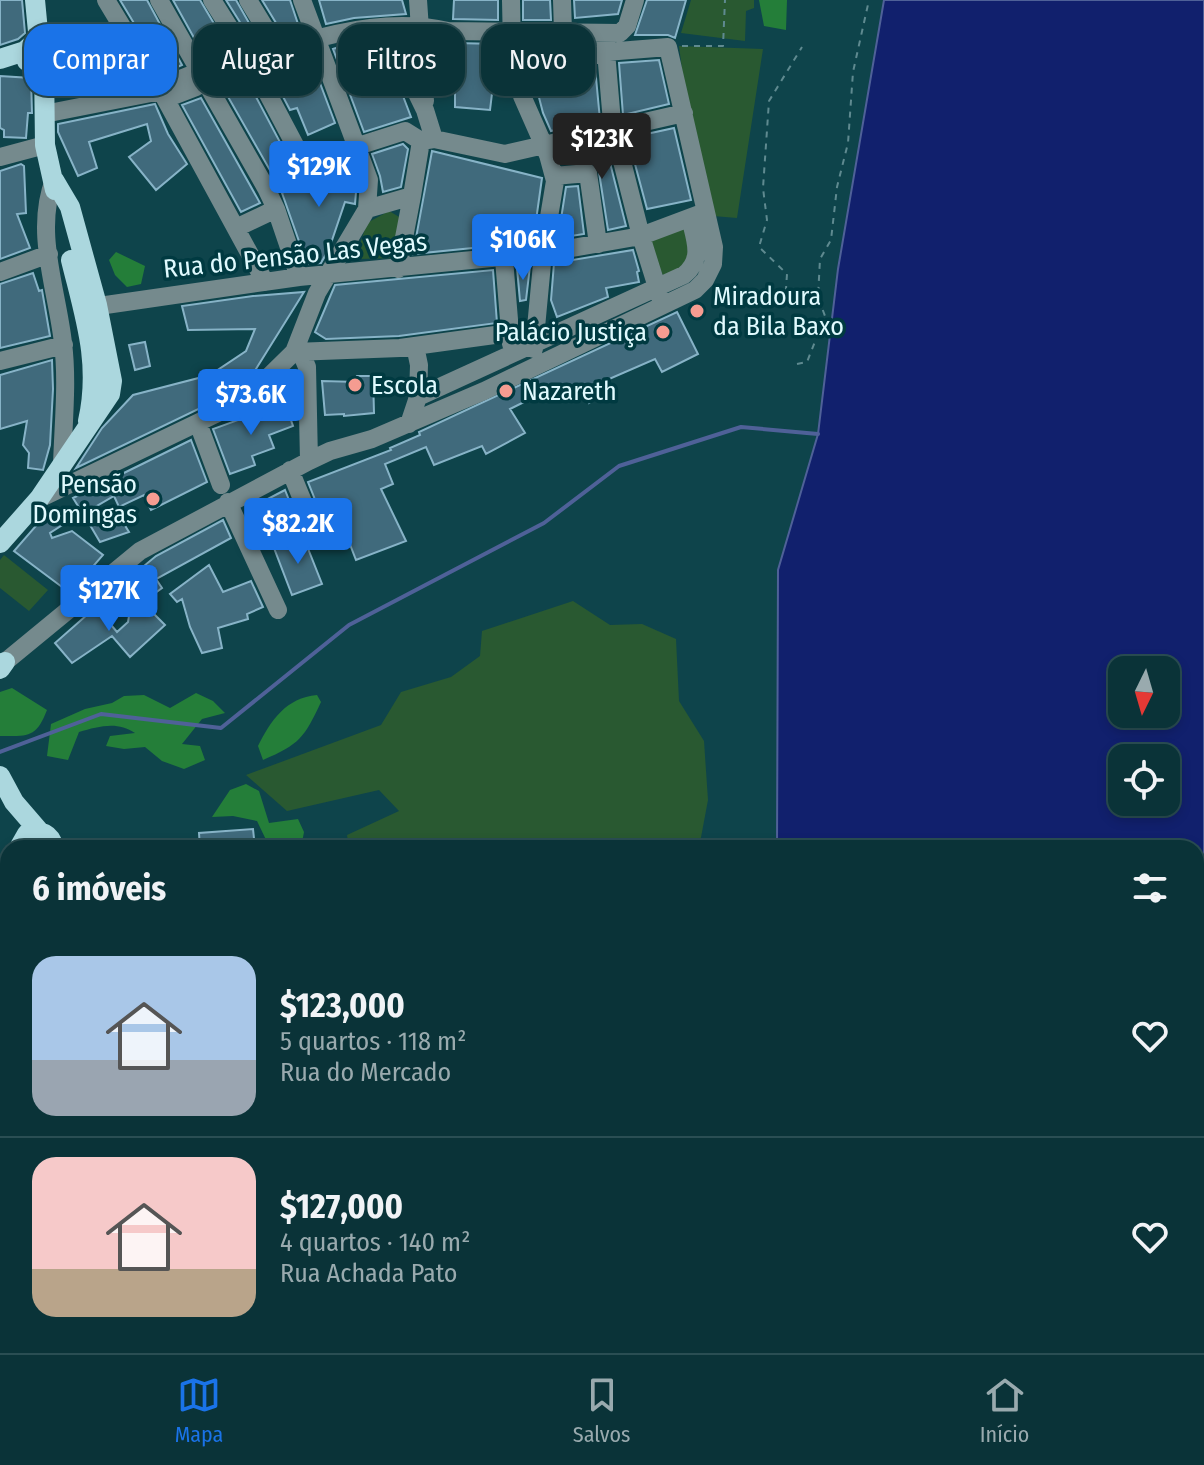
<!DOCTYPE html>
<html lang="pt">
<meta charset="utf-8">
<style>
:root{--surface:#0a3338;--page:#133b40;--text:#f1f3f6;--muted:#99aaae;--line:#2a4e53;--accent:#1a73e8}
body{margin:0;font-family:"Fira Sans Condensed",sans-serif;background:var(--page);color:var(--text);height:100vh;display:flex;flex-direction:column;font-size:30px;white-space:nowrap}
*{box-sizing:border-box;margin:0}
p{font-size:26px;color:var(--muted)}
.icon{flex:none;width:44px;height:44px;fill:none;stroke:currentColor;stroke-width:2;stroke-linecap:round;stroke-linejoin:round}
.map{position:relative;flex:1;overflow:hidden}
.side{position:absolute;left:0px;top:840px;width:1204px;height:514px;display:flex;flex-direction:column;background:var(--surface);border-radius:24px 24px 0 0;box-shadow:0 4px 12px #0003,0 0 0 2px var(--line)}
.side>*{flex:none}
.banner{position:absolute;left:24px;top:24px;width:800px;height:72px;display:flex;gap:16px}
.needle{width:52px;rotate:185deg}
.tools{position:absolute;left:1108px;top:656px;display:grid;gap:16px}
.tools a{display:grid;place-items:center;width:72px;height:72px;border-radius:16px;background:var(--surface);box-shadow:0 4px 12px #0003,0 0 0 2px var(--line);font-size:40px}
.price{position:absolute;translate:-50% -68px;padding:0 18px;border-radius:8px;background:var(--accent);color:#fff;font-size:26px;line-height:52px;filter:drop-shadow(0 2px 4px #0008)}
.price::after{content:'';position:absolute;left:50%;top:48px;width:24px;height:18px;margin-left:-12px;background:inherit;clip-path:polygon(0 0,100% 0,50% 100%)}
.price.selected{background:#222;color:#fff}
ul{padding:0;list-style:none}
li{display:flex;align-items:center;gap:24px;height:200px;padding:0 32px}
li+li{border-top:2px solid var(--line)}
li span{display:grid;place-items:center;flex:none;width:224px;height:160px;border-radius:24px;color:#555}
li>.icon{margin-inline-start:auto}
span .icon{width:96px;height:96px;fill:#fffc;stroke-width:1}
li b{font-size:34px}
h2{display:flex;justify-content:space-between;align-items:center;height:96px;padding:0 32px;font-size:34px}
.tag{padding:0 28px;border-radius:24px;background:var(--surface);box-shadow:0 4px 12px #0003,0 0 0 2px var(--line);font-size:28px;line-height:72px}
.tag.selected{background:var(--accent);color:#fff}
.menu{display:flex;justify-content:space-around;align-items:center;height:112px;border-top:2px solid var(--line);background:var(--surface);font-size:22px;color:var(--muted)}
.menu a{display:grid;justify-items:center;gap:4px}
.menu .selected{color:var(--accent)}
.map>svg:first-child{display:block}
.green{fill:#295931}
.forest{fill:#247e39}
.water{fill:#11206d;stroke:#4f6198;stroke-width:2;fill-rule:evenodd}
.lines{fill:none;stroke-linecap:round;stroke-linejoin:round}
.stream{stroke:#4f6198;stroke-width:4}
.building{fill:#406a7c;stroke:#87b3c7;stroke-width:2}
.path{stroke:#5f8a90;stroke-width:2;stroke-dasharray:6 6;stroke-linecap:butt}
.minor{stroke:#758a8d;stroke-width:18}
.major{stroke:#abd7de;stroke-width:20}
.poi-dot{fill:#f59c91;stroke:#003a41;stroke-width:3}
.labels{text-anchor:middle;stroke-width:7;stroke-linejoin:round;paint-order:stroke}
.street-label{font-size:26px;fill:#e0fafe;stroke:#003a41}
.poi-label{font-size:26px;fill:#e0fafe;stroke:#003a41;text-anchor:start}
</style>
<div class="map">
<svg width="1204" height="1353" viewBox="0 0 1204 1353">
<rect width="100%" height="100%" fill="#0e444b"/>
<path class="green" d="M691 0H754V8L746 11 745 41 681 33Z
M679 46 763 49 737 218 701 215Z
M389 211 401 218 394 258 359 259 357 253 367 223Z
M695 222 703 249 667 286 648 238Z
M4 555 48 590 29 611 0 588V560Z
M573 601 610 625 642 624 676 639 679 701 704 741 708 800 699 848H349L347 835 399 811 379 790 287 811 246 775 381 725 401 692 451 677 480 656 482 631Z"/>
<path class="forest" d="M759 0H787L786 30 764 26Z
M116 252 145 266 141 284 127 287 115 275 109 260Z
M12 688 47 710C36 738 29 736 0 736V692Z
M196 693 213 701 225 713 202 719 182 744 200 746 205 760 184 769 162 761 145 747 124 749 106 746 110 736 135 733C118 721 99 726 79 732L68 760 47 756 51 724 85 709 112 703 124 696 144 695 170 708Z
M317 695 321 702C304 738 300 744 263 760L258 746C271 720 286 698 317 695Z
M246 784 259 791 269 823 298 819 304 832 301 848 269 846 257 821 233 816 212 817 230 790Z"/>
<path class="water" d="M884 0H1204V1353H795L793 1346H1196V848H777L778 570 818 434 838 269ZM1122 670H1166V714H1122ZM1122 758H1166V802H1122Z"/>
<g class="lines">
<path class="stream" d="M0 752 101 714 221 728 349 625 544 523 619 466 741 427 818 434"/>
</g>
<path class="building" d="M0 0H22L25 33 18 39 0 45Z
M120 0H147L182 65 164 73Z
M173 0H200L232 54 208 63Z
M226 0H236L261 44 255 46Z
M262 0H290L300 30 284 36Z
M319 0H402L406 14 354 18 326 24Z
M454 0H498V20L453 19Z
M523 0H550L551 20H523Z
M574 0H622L618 14 575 18Z
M647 0H686L675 38 668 35H635Z
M377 40 398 83 411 117 364 132 333 49 356 42Z
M455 43 498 44 490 110 455 107Z
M524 44H559V52L526 60Z
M309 54 335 123 308 135 297 108 290 110 268 68Z
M659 60 669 104 623 115 619 63Z
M595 67 600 120 551 131 543 113 535 82Z
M0 76 31 78 32 113H28L26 138 4 137V130L0 128Z
M246 78 290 161 271 172 223 88Z
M201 98 260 203 241 212 182 105Z
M155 104 168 134 187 164 156 190 129 157 151 141 147 124 89 142 97 168 78 176 58 132V124Z
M674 128 691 200 647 209 628 138Z
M605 143 626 226 608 230 598 166 588 161 563 163 560 154Z
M403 144 408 149 401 187 383 192 380 176 372 154Z
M432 151 542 178 533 242 413 254Z
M348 159 356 179 326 188 356 192 355 204 345 202 329 249 321 263 307 264 282 193 312 177 317 170Z
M21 164 24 166 26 213 17 214 30 248 0 259V171Z
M578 186 584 234 558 238 566 187Z
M633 250 639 271 637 272 639 282 606 288 608 297 557 317 551 300 554 263Z
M530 266 526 300 520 301 517 268Z
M493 270 497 323 399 336 326 339 315 332 335 285Z
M33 273 39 291 42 290 50 336 0 348V284Z
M304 292 251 377 238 390 76 468 102 428 133 395 210 375 246 351 255 329 188 330 182 306 253 296Z
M677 312 698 354 662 372 655 359 593 386 599 396 589 403 583 390 562 400 556 386 510 409 525 433 486 454 482 446 434 465 426 447 385 464 393 484 381 489 406 541 356 560 339 516 324 522 308 482 391 450 390 448 420 435 419 432Z
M145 342 150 366 135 370 129 345Z
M52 360 53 389 50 445 43 470 28 468 29 453 23 445 27 421 0 429V375Z
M357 376H373L374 413 344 416V414L325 415 322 381 358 382Z
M285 403 293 426 269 435 274 448 252 456 255 465 230 474 213 429Z
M191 440 207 482 151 510 144 495 119 507 114 496 83 514 73 498Z
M285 490 293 510 261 523 257 512 262 509 260 503Z
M48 512 64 524 50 533 52 538 72 531 103 555 70 593 14 551Z
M119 516 129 532 100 542 90 525Z
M223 520 231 538 156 579 162 588 139 605 121 585 156 556Z
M305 541 322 584 292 595 274 548 288 542Z
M209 565 223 592 251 581 263 607 247 614 248 619 218 628 222 648 202 653 190 627 182 599 177 602 170 594Z
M145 605 165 625 130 657 112 636 72 663 55 643 96 607 117 632 128 622 129 616Z
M253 829 255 848H200L199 833Z"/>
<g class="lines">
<path class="path" d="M682 46H723L725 0
M785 304 787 274 759 247 767 220 763 188 769 101 802 47
M797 364 807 362 825 316 818 297 820 259 831 240 837 187 848 143 853 72 869 0"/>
<path class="minor" d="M106 0 161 91 265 282
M159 0 266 188 276 209 299 277
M212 0 251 62 306 166 266 188
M248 0 279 51
M418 0 425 101
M511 0 512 48 516 75 522 96 548 155 555 181 543 253 534 349
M562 0 563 32
M385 28 425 110 434 139 505 154 684 113
M605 40 612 122 641 236 661 300
M161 91 165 85 190 75 204 77
M44 114 161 91 170 97 196 87 204 77C279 50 367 12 448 31L620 33 627 26 635 0
M358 146 405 131 421 141
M0 157 45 145
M554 176 588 173 598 244
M54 180C34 232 57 289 63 343 68 383 63 426 62 466
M367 209 412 196 421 141 434 139
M236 228 276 209
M504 259 511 344
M398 269 412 196
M0 272 49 254
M85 308 299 277 543 253 641 236 705 212
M415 346 419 365 418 397
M294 352 400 348 510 333
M294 352 302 355 307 367 309 461
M0 361 64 345
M198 423 221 485
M409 424 418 397 684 275C704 259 695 240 690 218
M290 470 313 526 294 532
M39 499 245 400 294 352 317 293 367 209 369 180 302 0
M228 502 278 610
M5 662 140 551 309 461 330 451 372 439 484 391 695 290 705 280 713 264 714 247 668 47 606 52 516 75
M0 949 8 947
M0 1117H8
M0 1311H8"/>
<path class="major" d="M35 0 39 42
M0 59 25 51 35 42 44 44 49 56 44 64 35 66 27 61 25 51
M44 64 45 145 55 190
M71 260C85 317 101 363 88 421
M0 543 39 499 110 394 112 381 97 305 70 207 54 180
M0 669 5 662
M0 776 14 802 39 831
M19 848 27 834C41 829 51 834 54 848
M0 872 8 870
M327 1346 329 1353"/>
</g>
<g class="poi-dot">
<circle cx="697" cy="311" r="8"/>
<circle cx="663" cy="332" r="8"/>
<circle cx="355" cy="385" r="8"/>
<circle cx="506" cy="391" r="8"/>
<circle cx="153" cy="499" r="8"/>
</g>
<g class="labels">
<g class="street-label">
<text transform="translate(295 255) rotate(-6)" y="9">Rua do Pensão Las Vegas</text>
</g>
<g class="poi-label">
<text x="713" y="305">Miradoura<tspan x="713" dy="30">da Bila Baxo</tspan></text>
<text x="647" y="341" text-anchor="end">Palácio Justiça</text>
<text x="371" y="394">Escola</text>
<text x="522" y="400">Nazareth</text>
<text x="137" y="493" text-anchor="end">Pensão<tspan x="137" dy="30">Domingas</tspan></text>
</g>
</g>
</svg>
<div class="tools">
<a><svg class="needle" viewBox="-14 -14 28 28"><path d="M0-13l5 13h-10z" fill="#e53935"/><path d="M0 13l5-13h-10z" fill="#99aaae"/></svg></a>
<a><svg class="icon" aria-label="locate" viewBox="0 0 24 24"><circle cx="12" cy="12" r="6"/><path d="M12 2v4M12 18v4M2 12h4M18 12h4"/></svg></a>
</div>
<b class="price selected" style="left:602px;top:181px">$123K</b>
<b class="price" style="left:319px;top:209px">$129K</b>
<b class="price" style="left:523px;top:282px">$106K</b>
<b class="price" style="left:251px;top:437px">$73.6K</b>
<b class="price" style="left:298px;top:566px">$82.2K</b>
<b class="price" style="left:109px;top:633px">$127K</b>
<div class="banner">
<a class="tag selected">Comprar</a>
<a class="tag">Alugar</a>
<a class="tag">Filtros</a>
<a class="tag">Novo</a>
</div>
<section class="side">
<h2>6 imóveis<svg class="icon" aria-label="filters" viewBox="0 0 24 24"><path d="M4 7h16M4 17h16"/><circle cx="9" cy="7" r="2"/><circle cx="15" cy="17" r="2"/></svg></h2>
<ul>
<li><span style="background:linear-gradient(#a9c7e8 65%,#9aa5b1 0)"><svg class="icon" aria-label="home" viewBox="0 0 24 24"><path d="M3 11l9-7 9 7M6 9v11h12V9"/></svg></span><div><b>$123,000</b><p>5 quartos · 118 m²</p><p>Rua do Mercado</p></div><svg class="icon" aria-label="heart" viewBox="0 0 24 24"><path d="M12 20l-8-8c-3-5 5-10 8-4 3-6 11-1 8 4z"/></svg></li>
<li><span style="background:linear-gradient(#f6c9c9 70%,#b9a48a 0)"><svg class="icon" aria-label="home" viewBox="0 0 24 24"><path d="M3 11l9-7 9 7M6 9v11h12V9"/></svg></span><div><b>$127,000</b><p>4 quartos · 140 m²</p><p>Rua Achada Pato</p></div><svg class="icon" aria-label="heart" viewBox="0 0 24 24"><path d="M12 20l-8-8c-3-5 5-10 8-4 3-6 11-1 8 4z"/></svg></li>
</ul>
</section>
</div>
<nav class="menu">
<a class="selected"><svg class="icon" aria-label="map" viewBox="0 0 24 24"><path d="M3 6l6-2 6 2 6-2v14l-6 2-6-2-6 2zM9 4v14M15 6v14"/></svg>Mapa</a>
<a><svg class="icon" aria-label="saved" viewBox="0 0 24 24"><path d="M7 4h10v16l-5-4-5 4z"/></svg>Salvos</a>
<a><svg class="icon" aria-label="home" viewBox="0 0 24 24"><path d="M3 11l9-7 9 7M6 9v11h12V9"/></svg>Início</a>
</nav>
